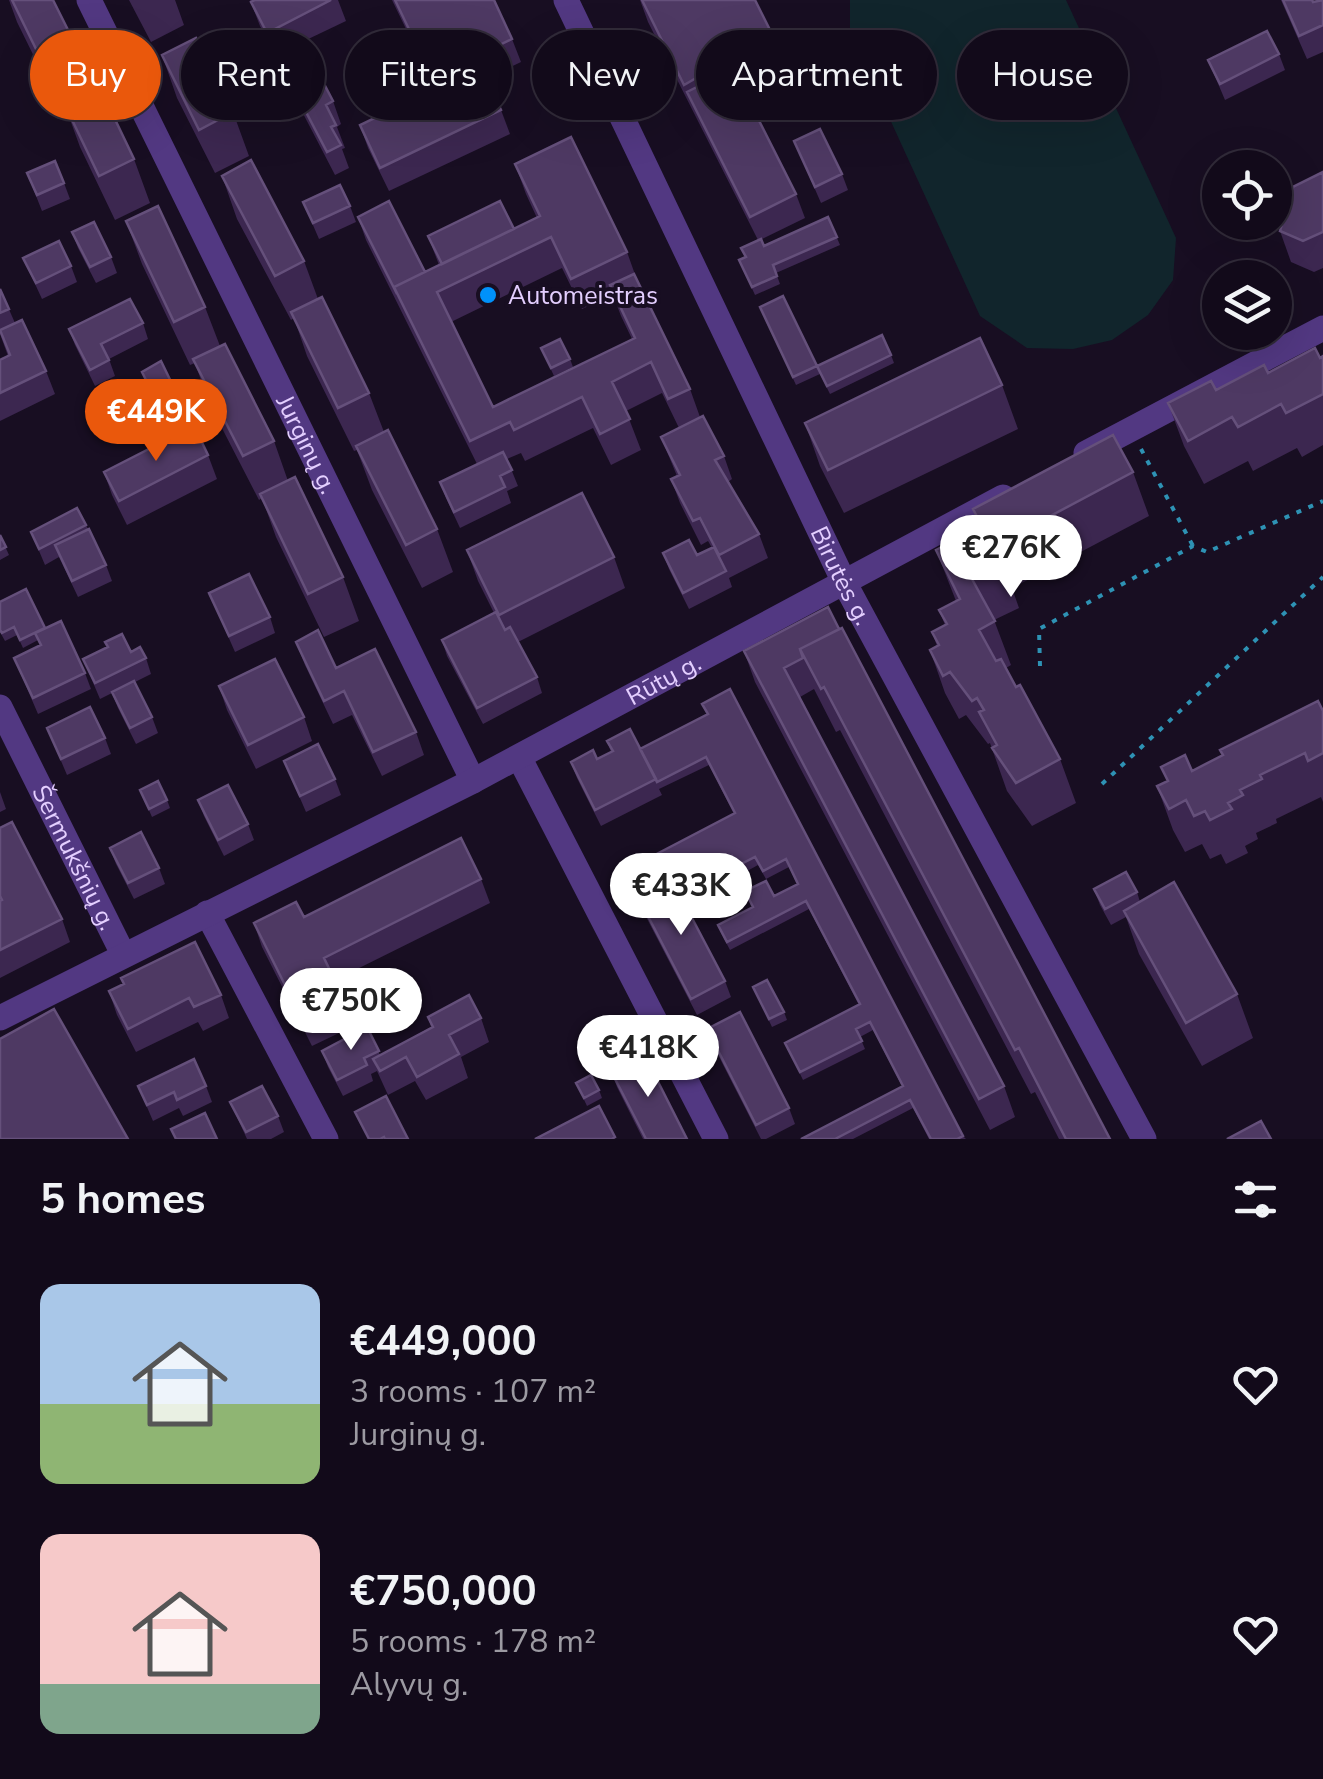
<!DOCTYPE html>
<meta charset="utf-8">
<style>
:root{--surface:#120a1a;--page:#1f1827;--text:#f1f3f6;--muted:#9c9aa2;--line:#312b39;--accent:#ea580c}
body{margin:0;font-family:"Nunito Sans",sans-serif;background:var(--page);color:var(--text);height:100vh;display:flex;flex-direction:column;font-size:38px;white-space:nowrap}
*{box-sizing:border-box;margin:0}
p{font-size:32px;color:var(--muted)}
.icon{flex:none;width:55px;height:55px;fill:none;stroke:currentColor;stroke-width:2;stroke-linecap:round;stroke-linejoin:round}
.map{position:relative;height:1139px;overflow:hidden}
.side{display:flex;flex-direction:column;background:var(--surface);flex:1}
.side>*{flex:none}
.hud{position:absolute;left:30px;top:30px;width:1265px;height:90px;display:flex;gap:20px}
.fabs{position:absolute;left:1202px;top:150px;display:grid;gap:20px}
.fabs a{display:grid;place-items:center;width:90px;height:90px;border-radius:50%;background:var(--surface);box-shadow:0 10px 40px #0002,0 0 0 2px var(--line);font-size:50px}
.price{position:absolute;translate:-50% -85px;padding:0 22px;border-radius:35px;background:#fff;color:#222;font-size:32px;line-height:65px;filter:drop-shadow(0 2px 5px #0008)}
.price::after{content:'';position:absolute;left:50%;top:60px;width:30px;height:22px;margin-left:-15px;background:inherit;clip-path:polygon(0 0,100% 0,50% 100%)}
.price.on{background:var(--accent);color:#fff}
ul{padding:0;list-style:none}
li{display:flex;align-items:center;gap:30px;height:250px;padding:0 40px}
li span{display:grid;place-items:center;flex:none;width:280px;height:200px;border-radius:20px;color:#555}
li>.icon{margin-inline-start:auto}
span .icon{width:120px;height:120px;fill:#fffc;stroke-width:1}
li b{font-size:42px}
h2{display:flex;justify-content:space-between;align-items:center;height:120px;padding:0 40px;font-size:42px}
.chip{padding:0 35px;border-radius:45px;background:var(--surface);box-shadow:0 10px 40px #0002,0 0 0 2px var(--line);font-size:35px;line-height:90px}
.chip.on{background:var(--accent);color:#fff}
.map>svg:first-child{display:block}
.green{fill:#11252c}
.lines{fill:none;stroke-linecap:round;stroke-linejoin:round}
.path{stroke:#2e92b4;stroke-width:4;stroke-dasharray:5 8;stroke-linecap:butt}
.street{stroke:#523882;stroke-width:25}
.wall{fill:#3c2750;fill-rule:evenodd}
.building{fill:#4e3963;stroke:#65507b;stroke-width:2.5}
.poi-dot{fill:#0091fa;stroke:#180e22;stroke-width:4}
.labels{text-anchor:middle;stroke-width:8;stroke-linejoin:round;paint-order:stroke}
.poi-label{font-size:25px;fill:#e4cfff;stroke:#180e22;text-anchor:start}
.street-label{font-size:25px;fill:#e4cfff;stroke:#180e22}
</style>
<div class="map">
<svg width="1323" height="1139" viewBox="0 0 1323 1139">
<rect width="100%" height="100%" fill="#180e22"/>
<path class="green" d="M850 0H1066L1176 238 1173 280 1148 315 1112 340 1073 349 1027 348 980 316 850 32Z"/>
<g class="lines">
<path class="path" d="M1141 449 1193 546
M1040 666 1039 629 1193 546 1207 552 1323 501
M1102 784 1323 577"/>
<g class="street">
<path id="s1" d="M89 0 473 781"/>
<path id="s2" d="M566 0 844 582 1144 1139"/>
<path d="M1086 453 1323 328"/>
<path id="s3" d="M0 707 123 954"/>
<path d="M519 757 716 1139"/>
<path d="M207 913 326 1139"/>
<path id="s4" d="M0 1018 473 781 1003 497"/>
</g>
</g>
<path class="wall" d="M9 0H53L70 34 86 78 53 95 17 22Z
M129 0H175L184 25 151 42Z
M250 0H338L346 21 302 42 333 101 341 124 337 127 345 148 342 149 349 168 335 175 283 75 276 56 260 26Z
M392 0H494L512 39 521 62 486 79 501 110 510 134 389 191 368 148 360 125 435 89Z
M640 0H718L772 34 783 65 743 88 796 194 805 218 762 239 764 246 828 217 840 245 776 273 780 284 755 295 739 260 745 257 758 240 648 22Z
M1281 0H1312L1313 2 1323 0V52L1307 59Z
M1279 54 1285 70 1225 100 1208 60Z
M162 55 233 112 249 156 215 173 177 98Z
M64 103 134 159 150 203 115 220 80 147Z
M794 141 842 174 848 190 821 203Z
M515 164 627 252 637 280 690 389 700 417 724 456 732 479 728 482 759 534 768 558 729 578 732 587 689 609 669 569 663 553 697 555 712 548 708 541 701 545 680 503 671 479 677 476 661 437 679 428 662 393 626 411 641 450 611 465 593 428 525 461 521 453 507 459 518 486 507 491 511 503 460 528 446 498 440 482 477 464 366 240 358 217 425 272 439 265 428 236 514 229 537 218 526 194ZM562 268 582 309 613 295 621 316 632 339 493 407 451 322Z
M1323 172V268L1314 272 1291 262 1280 231Z
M27 173 64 183 70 199 42 211Z
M222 176 304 261 318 299 369 393 384 432 437 529 453 572 422 588 372 490 357 450 354 451 307 356 294 318 291 320 237 219Z
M303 202 350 206 356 222 319 239Z
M126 221 205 307 220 346 274 441 288 481 343 577 359 621 324 637 276 537 262 498 259 500 209 403 195 363 190 365 142 264Z
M72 232 111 257 117 273 96 283 78 248Z
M23 258 71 266 77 282 42 299Z
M0 289 15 323 46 371 55 394 0 421V360L8 356 0 334Z
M760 307 817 366 891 355 894 363 830 394 820 374 796 385Z
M143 323 148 339 109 359 115 376 95 386 75 345 69 329Z
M541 348 570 359 573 367 554 376Z
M1323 356V445L1302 457 1297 448 1253 471 1248 461 1204 484 1184 446 1168 403 1216 390Z
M142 372 174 388 177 396 158 406Z
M1002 385 1018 429 844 513 820 466 805 423Z
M208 455 217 479 127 525 112 495 104 472Z
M1133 472 1149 516 1012 588 1019 608 994 620 1011 665 1006 668 1060 759 1076 803 1032 826 1007 791 990 743 988 744 966 715 959 719 945 693 930 650 937 646 932 632 945 625 939 610 956 601 936 550 980 527 973 509Z
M86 525 106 565 112 581 78 597 59 557 45 565 31 532Z
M0 535 9 555 0 560Z
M467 550 614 557 625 588 518 642 537 677 542 693 483 724 447 656 442 640 494 613 478 581Z
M209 593 270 617 275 633 235 652Z
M0 602 45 628 85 673 91 689 38 714 14 658 40 646 38 640 23 648 17 635 5 641 0 632Z
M828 607 1110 1139H1059L1035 1092 1031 1094 840 730 836 732 814 689 800 697 1004 1086 1015 1117 990 1130 755 682 744 651Z
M296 642 336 668 416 732 424 755 382 776 352 715 333 724 305 665Z
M131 652 146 658 151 674 135 682 152 717 158 733 136 744 118 708 112 693 100 699 83 659Z
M219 686 304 717 312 741 256 769 227 710Z
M702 704 963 1136 966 1139H929L913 1108 853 1139H801L902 1086 873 1030 860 1037 865 1049 803 1080 785 1043 859 1005 809 909 730 950 721 933 718 925 752 907 745 891 774 896 797 884 789 867 766 879 758 865 740 875 734 864 679 893 725 981 731 997 697 1015 643 911 637 895 639 894 628 869 734 814 709 765 659 789 662 795 601 826 577 778 571 762 597 759 611 752 607 741 640 749 707 715Z
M1323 711V802L1321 797 1276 819 1277 823 1256 833 1258 839 1245 846 1248 853 1226 864 1221 854 1210 859 1202 844 1185 852 1173 830 1157 786 1167 781 1161 767 1192 771 1222 756 1220 750Z
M47 728 105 738 111 754 67 775Z
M284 761 335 779 341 795 306 812Z
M140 790 167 800 170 808 152 817Z
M0 792 6 809 0 812Z
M198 800 248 824 254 840 224 856 204 816Z
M0 828 62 919 70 942 0 978Z
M110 848 159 868 165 884 134 899 116 864Z
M481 879 490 903 335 980 339 989 351 999 360 1023 312 1046 262 947 254 923 304 917Z
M1094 889 1137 892 1140 902 1237 994 1253 1038 1202 1066 1139 954 1126 917 1111 925 1100 905Z
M753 987 784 1012 787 1020 772 1027Z
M109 991 221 995 229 1018 203 1031 198 1022 136 1052 117 1015Z
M428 1017 481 1018 489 1042 461 1057 468 1078 426 1100 415 1081 388 1095 377 1071 371 1074 373 1081 343 1096 328 1067 322 1051 367 1027 380 1055 431 1027Z
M707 1029 789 1108 795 1124 766 1139H761L713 1045Z
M611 1071 687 1139H643L617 1087Z
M576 1083 599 1090 602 1098 587 1106Z
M138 1086H206L212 1102 183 1116 179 1108 153 1121Z
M230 1102 278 1116 284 1132 271 1139H247Z"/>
<path class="building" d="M12 0H53L70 34 37 51Z
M255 0H331L267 33 251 2Z
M395 0H494L512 39 475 57 501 110 380 168 360 125 437 88Z
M642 0H755L772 34 684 85Z
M1283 0H1312L1313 2 1323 0V25L1299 36Z
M1267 31 1279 54 1220 84 1208 60Z
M196 38 233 112 199 130 162 55Z
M300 38 333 101 326 105 336 125 331 127 341 145 327 152 274 51Z
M733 69 796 194 750 217 687 92Z
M99 86 134 159 99 176 64 103Z
M820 129 842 174 815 187 794 141Z
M571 137 627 252 571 279 551 237 437 292 493 407 635 338 610 285 634 274 690 389 668 399 651 362 612 382 630 419 600 434 582 397 514 430 510 422 470 441 394 287 540 216 515 164Z
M251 160 304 261 275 276 222 176Z
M55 161 64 183 37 195 27 173Z
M1323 172V232L1303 241 1280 231 1293 187Z
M340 185 350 206 313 223 303 202Z
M389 201 425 272 394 287 397 294 358 217Z
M500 201 514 229 442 264 428 236Z
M158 206 205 307 174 322 126 221Z
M828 217 837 237 773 265 777 276 752 287 739 260 746 257 741 248 761 239 764 246Z
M94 222 111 257 90 267 72 232Z
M59 241 71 266 36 283 23 258Z
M0 289 9 309 0 313Z
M783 296 817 366 793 377 760 307Z
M322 297 369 393 338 408 291 312Z
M130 299 143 323 101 344 109 360 90 370 69 329Z
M22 320 46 371 0 393V360L10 355 0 330Z
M882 335 891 355 827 386 817 366Z
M980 338 1002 385 828 470 805 423Z
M560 339 570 359 551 368 541 348Z
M225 344 274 441 243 456 193 359Z
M1315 348 1320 358 1323 356V394L1286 413 1281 404 1238 427 1232 417 1188 441 1168 403 1211 381 1216 390 1264 365 1268 373Z
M161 361 174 388 155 398 142 372Z
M703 416 724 456 715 460 759 534 719 555 700 518 693 521 671 479 680 475 661 437Z
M194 426 208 455 119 501 104 472Z
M388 430 437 529 406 545 356 446Z
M1113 435 1133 472 994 546 1004 564 972 579 995 621 979 630 996 661 1001 659 1016 687 1020 685 1060 759 1016 783 992 748 997 745 979 712 984 710 977 698 972 701 950 672 943 676 930 650 939 645 932 632 947 624 939 610 960 599 936 550 982 526 973 509Z
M503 452 512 470 500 476 505 487 454 512 440 482Z
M295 477 343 577 308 594 260 494Z
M582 493 614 557 499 615 467 550Z
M77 508 86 525 39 549 31 532Z
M89 529 106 565 72 581 55 545Z
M0 535 6 547 0 550Z
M689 540 697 555 714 547 726 571 683 593 663 553Z
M249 574 270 617 229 636 209 593Z
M26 589 45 628 20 640 14 627 2 633 0 630V602Z
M828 607 839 629 800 649 803 658 784 668 1004 1086 979 1099 744 651Z
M496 612 505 630 510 627 537 677 477 708 442 640Z
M61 621 85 673 33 698 14 658 41 645 35 633Z
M842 628 1110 1139H1066L1019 1048 1015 1050 824 687 821 689 800 649Z
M318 630 336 668 375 649 416 732 373 752 344 691 324 701 296 642Z
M122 634 131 652 140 647 146 658 95 683 83 659 108 647 105 642Z
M275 659 304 717 248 745 219 686Z
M134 681 152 717 130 728 112 692Z
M730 689 963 1136 957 1139H931L910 1100 835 1139H801L903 1086 870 1022 856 1029 862 1041 800 1072 785 1043 860 1004 806 901 727 942 718 925 753 907 745 891 766 881 774 896 798 884 786 859 763 871 755 857 737 866 732 856 675 885 671 878 640 894 628 869 735 813 706 757 657 782 640 749 708 714 702 704Z
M1318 701 1323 711V753L1308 761 1305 753 1260 775 1262 779 1240 790 1243 795 1228 803 1232 809 1210 820 1205 811 1194 816 1186 800 1169 809 1157 786 1168 781 1161 767 1185 755 1192 771 1223 755 1220 750Z
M90 707 105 738 61 759 47 728Z
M630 729 656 779 595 810 571 762 593 750 597 759 613 751 607 741Z
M318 744 335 779 300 796 284 761Z
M158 781 167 800 149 809 140 790Z
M228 785 248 824 218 840 198 800Z
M12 822 62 919 0 950V901L2 900 0 896V828Z
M141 832 159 868 128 883 110 848Z
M461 838 481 879 324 958 339 989 345 986 351 999 304 1023 254 923 296 902 304 917Z
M1126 872 1137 892 1105 909 1094 889Z
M671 878 725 981 691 999 637 895Z
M1174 882 1237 994 1186 1023 1124 911Z
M195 942 221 995 194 1007 189 998 128 1029 109 991 124 984 121 978Z
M767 980 784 1012 769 1019 753 987Z
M469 995 481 1018 449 1035 459 1054 417 1077 406 1057 380 1071 373 1059 433 1027 428 1017Z
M54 1009 128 1139H0V1039Z
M740 1012 789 1108 756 1125 707 1029Z
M367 1027 379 1051 364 1058 367 1065 337 1080 322 1051Z
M644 1054 687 1139H646L611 1071Z
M194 1059 206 1086 177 1100 174 1092 147 1105 138 1086Z
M591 1075 599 1090 584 1098 576 1083Z
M262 1086 278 1116 246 1132 230 1102Z
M386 1096 408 1139H385L384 1137 380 1139H369L355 1112Z
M599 1106 615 1137 612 1139H535Z
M205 1113 217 1139H176L171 1129Z
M1261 1121 1271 1139H1227Z"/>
<circle class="poi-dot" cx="488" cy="295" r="10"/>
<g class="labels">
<g class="poi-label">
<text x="508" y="304">Automeistras</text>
</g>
<g class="street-label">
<text dy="9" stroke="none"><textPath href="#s1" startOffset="495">Jurginų g.</textPath></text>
<text dy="9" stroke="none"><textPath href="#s2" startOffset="638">Birutės g.</textPath></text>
<text dy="9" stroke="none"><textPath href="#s4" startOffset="745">Rūtų g.</textPath></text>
<text dy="9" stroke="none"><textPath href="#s3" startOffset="168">Šermukšnių g.</textPath></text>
</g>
</g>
</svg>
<div class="fabs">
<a><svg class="icon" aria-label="locate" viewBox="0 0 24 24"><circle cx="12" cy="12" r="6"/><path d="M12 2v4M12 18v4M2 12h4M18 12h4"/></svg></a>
<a><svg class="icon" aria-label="layers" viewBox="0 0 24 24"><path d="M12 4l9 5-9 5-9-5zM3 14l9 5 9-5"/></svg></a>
</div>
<b class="price on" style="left:156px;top:464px">€449K</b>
<b class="price" style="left:1011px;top:600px">€276K</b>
<b class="price" style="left:681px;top:938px">€433K</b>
<b class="price" style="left:351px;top:1053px">€750K</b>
<b class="price" style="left:648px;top:1100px">€418K</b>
<div class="hud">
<a class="chip on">Buy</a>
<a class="chip">Rent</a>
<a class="chip">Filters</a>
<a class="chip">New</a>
<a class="chip">Apartment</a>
<a class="chip">House</a>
</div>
</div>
<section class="side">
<h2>5 homes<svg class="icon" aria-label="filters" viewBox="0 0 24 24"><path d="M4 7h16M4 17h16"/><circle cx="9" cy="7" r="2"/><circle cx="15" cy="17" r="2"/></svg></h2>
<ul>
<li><span style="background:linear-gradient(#a9c7e8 60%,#8fb573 0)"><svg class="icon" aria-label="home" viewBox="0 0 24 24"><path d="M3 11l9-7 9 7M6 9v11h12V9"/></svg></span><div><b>€449,000</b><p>3 rooms · 107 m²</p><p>Jurginų g.</p></div><svg class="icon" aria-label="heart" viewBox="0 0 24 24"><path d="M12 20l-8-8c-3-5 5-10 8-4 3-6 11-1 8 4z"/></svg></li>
<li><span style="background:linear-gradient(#f6c9c9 75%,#7fa58c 0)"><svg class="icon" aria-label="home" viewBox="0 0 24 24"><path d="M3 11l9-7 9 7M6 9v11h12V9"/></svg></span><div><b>€750,000</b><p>5 rooms · 178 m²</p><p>Alyvų g.</p></div><svg class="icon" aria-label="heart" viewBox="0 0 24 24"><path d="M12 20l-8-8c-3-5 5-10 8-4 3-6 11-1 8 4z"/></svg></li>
</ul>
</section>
